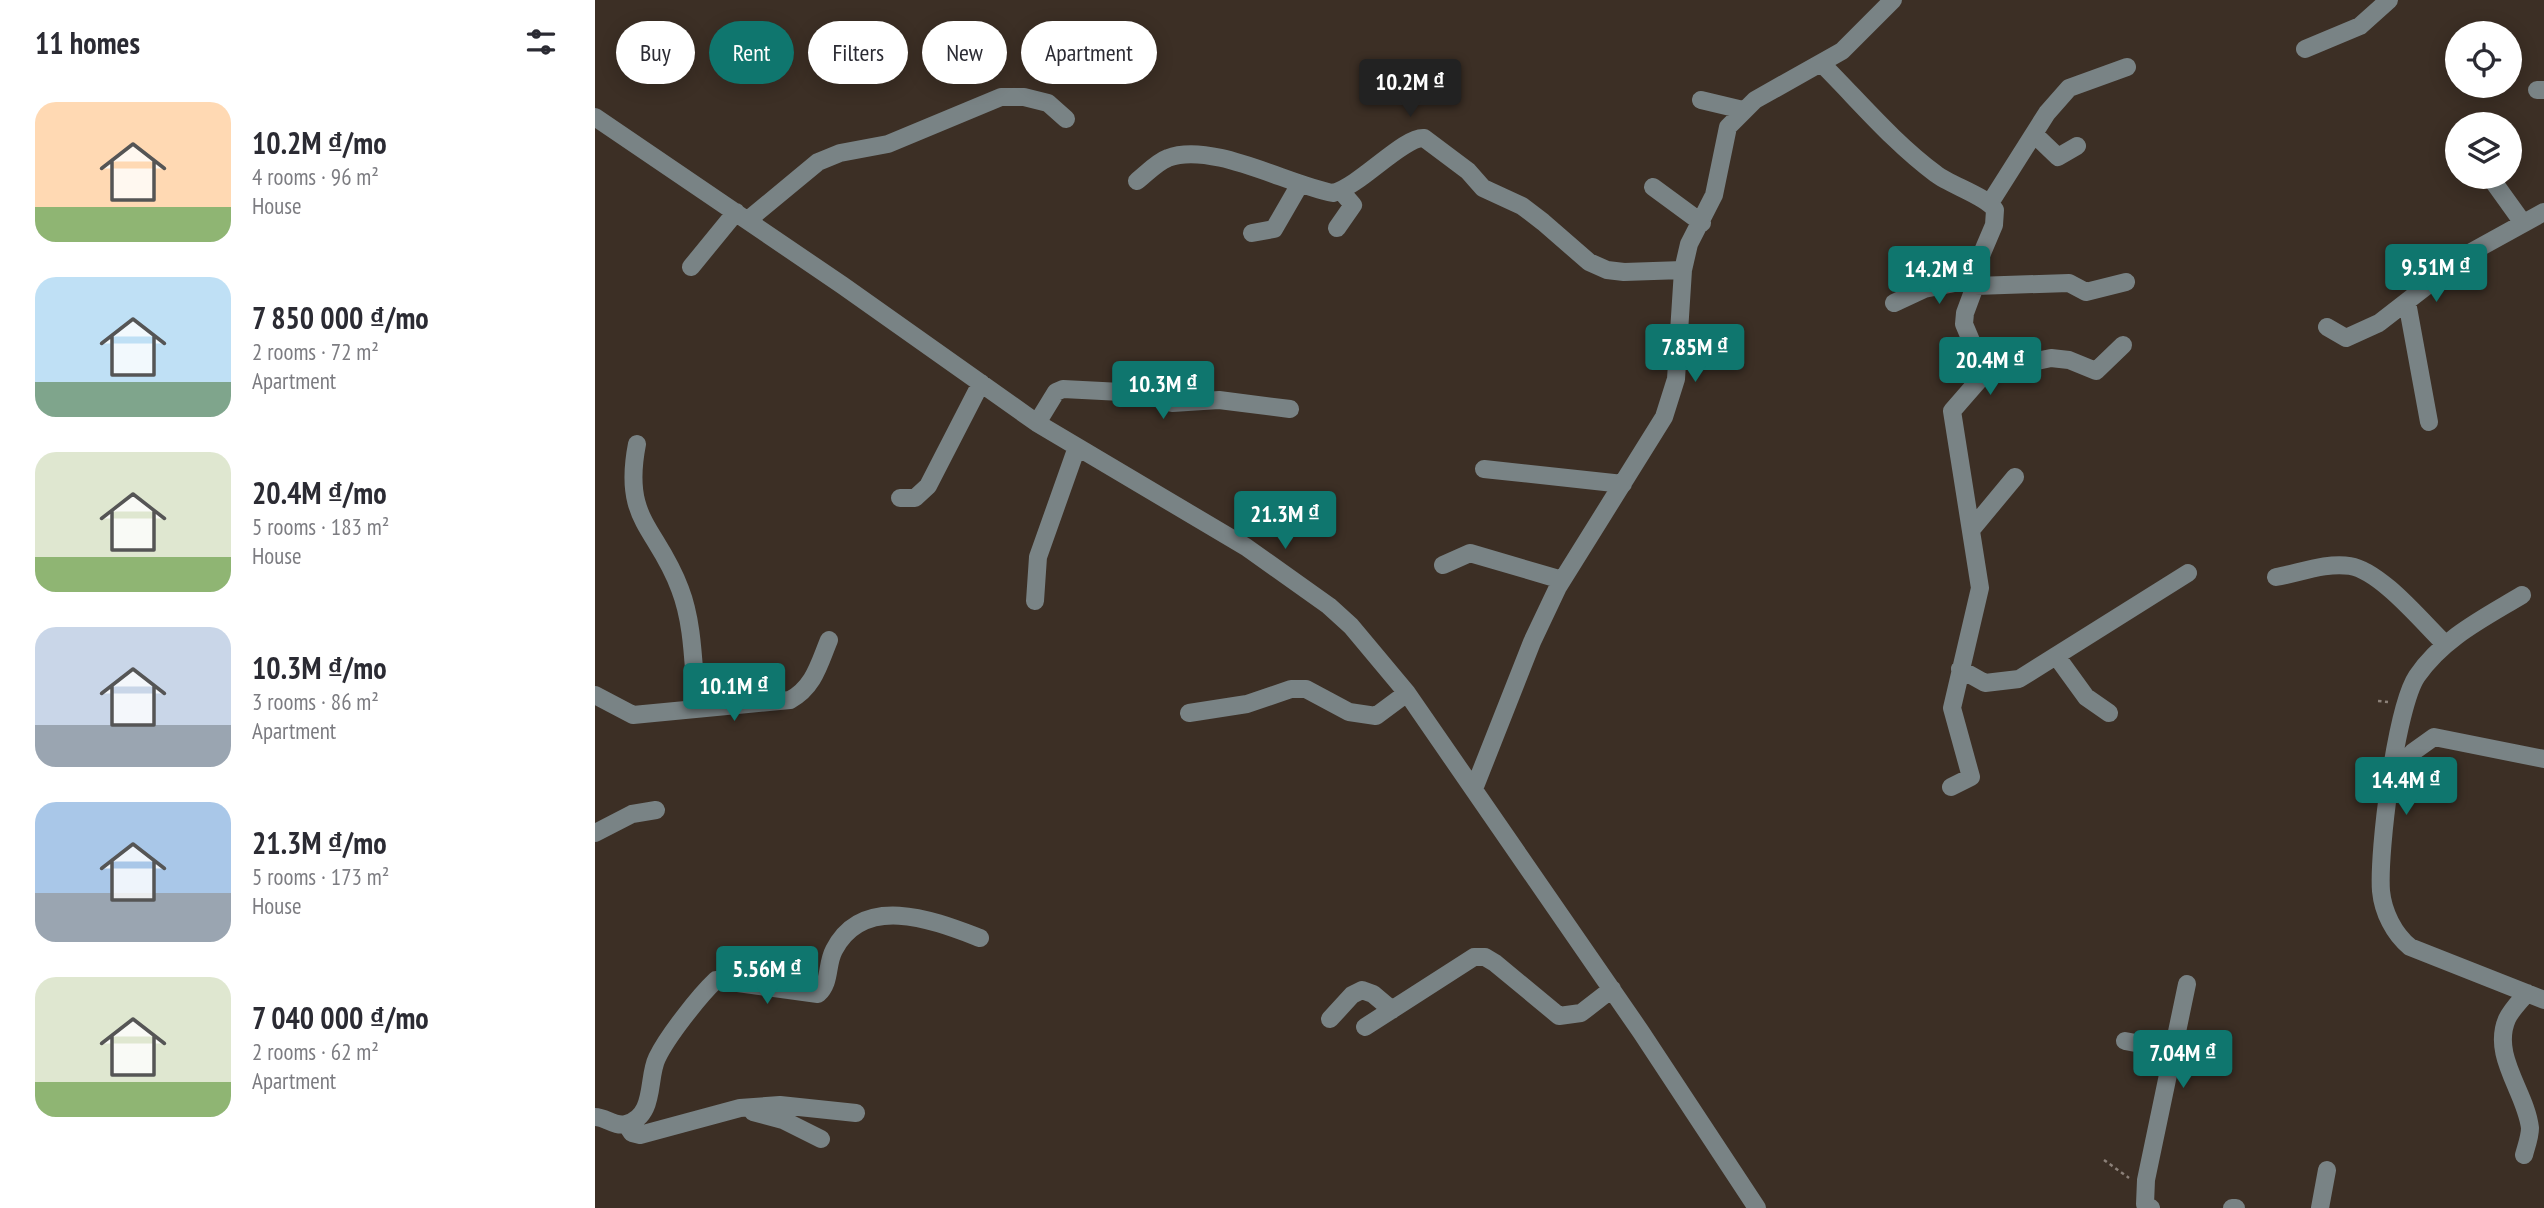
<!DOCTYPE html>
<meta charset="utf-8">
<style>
:root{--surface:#fff;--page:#f7f7f7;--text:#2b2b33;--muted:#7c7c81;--accent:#0f766e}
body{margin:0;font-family:"PT Sans Narrow",sans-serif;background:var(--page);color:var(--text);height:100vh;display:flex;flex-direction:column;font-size:26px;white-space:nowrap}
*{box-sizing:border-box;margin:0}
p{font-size:23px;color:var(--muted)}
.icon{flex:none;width:38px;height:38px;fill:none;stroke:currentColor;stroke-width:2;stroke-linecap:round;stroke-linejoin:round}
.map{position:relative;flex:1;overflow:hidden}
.drawer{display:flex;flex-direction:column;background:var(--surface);width:595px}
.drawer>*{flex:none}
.top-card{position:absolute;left:21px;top:21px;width:665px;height:63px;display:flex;gap:14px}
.fabs{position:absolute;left:1850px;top:21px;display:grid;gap:14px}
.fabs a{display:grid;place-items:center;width:77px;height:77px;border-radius:50%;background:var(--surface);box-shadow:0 4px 18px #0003;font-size:35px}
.price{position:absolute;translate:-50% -60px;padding:0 16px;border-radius:7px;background:var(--accent);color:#fff;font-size:23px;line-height:46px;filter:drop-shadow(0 2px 4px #0008)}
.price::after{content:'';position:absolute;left:50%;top:42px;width:21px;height:16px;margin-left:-10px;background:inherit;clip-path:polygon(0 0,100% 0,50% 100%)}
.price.current{background:#222;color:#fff}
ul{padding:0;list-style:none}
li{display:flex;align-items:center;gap:21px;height:175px;padding:0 35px}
li span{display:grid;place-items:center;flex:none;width:196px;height:140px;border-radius:21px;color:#555}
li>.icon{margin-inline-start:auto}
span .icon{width:84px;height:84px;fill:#fffc;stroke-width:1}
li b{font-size:30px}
h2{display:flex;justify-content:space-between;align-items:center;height:84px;padding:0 35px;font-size:30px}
.pill{padding:0 24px;border-radius:32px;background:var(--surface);box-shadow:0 4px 18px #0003;font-size:24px;line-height:63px}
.pill.current{background:var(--accent);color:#fff}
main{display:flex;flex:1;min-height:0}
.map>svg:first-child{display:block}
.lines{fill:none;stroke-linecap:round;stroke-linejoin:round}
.path{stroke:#8c8179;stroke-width:2.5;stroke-dasharray:3.5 3.5;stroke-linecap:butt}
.minor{stroke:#798385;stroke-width:18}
</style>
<main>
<section class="drawer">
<h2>11 homes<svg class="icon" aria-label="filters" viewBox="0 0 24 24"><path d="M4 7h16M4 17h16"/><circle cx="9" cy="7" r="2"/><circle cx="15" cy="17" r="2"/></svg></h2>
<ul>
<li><span style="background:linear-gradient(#ffd9b3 75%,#8fb573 0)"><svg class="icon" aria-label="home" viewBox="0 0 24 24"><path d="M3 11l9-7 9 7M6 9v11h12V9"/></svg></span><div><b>10.2M ₫/mo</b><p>4 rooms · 96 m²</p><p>House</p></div></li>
<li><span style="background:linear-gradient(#bfe0f5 75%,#7fa58c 0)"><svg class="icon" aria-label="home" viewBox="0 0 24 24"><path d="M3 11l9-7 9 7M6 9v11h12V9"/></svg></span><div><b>7 850 000 ₫/mo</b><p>2 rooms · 72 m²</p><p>Apartment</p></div></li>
<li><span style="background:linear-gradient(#dfe7d0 75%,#8fb573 0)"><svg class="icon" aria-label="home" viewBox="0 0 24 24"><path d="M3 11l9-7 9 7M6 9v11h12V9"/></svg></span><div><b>20.4M ₫/mo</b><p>5 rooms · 183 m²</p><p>House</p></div></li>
<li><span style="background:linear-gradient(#c9d6e8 70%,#9aa5b1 0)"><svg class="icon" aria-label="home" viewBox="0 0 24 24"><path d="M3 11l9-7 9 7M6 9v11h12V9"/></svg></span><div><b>10.3M ₫/mo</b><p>3 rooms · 86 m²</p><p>Apartment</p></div></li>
<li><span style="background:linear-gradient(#a9c7e8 65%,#9aa5b1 0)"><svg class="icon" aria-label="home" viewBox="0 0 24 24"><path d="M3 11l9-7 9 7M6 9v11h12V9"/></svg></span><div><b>21.3M ₫/mo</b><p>5 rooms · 173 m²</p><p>House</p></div></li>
<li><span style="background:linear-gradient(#dfe7d0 75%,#8fb573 0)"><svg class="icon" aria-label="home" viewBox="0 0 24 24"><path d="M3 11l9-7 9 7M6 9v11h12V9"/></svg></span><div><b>7 040 000 ₫/mo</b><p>2 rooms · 62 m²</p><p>Apartment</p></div></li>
</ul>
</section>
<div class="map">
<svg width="1949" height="1208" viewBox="0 0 1949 1208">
<rect width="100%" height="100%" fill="#3c2f25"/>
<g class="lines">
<path class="path" d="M1783 701 1793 702
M1509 1160 1534 1178"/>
<path class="minor" d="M1710 49 1765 26 1794 0
M1228 65C1264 101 1299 143 1341 174 1355 185 1393 197 1400 210L1399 225 1382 265 1380 286 1370 313 1369 324 1385 362 1386 373 1384 380 1357 411 1385 588 1357 708 1376 777 1356 787
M1942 90H1949
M1106 100 1148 110
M0 117 247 285 442 423 651 547 734 606 756 626 812 693 1046 1032 1162 1208
M1439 134 1463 157 1482 146
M1895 177 1928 223
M542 181C551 174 562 162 573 158 616 141 694 185 738 193 765 186 809 136 829 138L873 171 888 188 927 206 948 222 994 262 1012 270 1029 272 1088 270
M1058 187 1107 223
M1395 203 1452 113 1474 88 1532 67
M153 220 223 162 245 153 293 144 406 97H429L453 103 471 119
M742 228 758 205 746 191
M657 233 679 229 705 184
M96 267 141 212
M1380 286 1474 283 1491 292 1531 282
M1812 302 1834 422
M1299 303 1329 289 1380 279
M1732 327 1751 338 1784 323 1873 254 1949 212
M1386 373 1456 358 1474 360 1501 371 1528 345
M442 423 461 392 468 389 546 393 577 403 624 400 695 409
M42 444C27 521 62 527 85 589 99 625 98 669 102 707
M889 469 1028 484
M305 498H320L333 486 386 383
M1376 530 1420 477
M848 565 875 553 967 580
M1681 577C1704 573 1732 562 1755 566 1786 571 1828 623 1850 644
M1927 595C1889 618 1848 638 1822 676 1801 707 1783 852 1786 891 1788 912 1799 934 1815 947L1949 1000
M440 601 443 557 482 447
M1462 657 1491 697 1514 713
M1365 669 1390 683 1424 679 1593 573
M0 695 38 715 195 700C219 687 224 664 234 640
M594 713 652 704 696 689H711L754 712 781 716 812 693
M1796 776 1818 752 1839 737 1949 759
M879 789 937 642 963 587 1069 417 1081 379 1088 270 1094 244 1119 195 1133 127 1160 100 1247 51 1298 0
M0 833 37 814 61 810
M735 1019 757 995 767 990 778 994 797 1010
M770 1027 879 957H890L900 963 964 1016 986 1013 1017 989
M1530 1041 1577 1050
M158 1112 188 1120 226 1139
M0 1117C11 1117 19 1127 31 1124 61 1116 52 1078 62 1058 72 1037 104 996 121 980L223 994C236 982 231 965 239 950 269 892 340 921 385 938
M31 1124 37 1133 45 1135 145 1108 185 1105 261 1113
M1929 1155C1931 1147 1935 1137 1935 1128 1931 1092 1896 1056 1912 1019 1916 1010 1925 1001 1932 993
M1556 1208 1550 1204 1551 1180 1592 984
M1637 1208H1641
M1725 1208 1732 1170"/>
</g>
</svg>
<div class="fabs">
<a><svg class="icon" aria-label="locate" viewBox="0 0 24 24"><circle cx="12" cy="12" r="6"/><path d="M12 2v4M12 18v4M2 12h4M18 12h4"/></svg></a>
<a><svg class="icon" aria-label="layers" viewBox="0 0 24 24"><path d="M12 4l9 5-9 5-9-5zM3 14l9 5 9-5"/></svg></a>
</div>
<b class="price current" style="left:815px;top:119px">10.2M ₫</b>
<b class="price" style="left:1841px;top:304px">9.51M ₫</b>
<b class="price" style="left:1344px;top:306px">14.2M ₫</b>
<b class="price" style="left:1100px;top:384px">7.85M ₫</b>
<b class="price" style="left:1395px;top:397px">20.4M ₫</b>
<b class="price" style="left:568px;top:421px">10.3M ₫</b>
<b class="price" style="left:690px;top:551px">21.3M ₫</b>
<b class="price" style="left:139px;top:723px">10.1M ₫</b>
<b class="price" style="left:1811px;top:817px">14.4M ₫</b>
<b class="price" style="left:172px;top:1006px">5.56M ₫</b>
<b class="price" style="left:1588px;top:1090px">7.04M ₫</b>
<div class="top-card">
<a class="pill">Buy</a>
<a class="pill current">Rent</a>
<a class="pill">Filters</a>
<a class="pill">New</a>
<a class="pill">Apartment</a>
</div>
</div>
</main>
